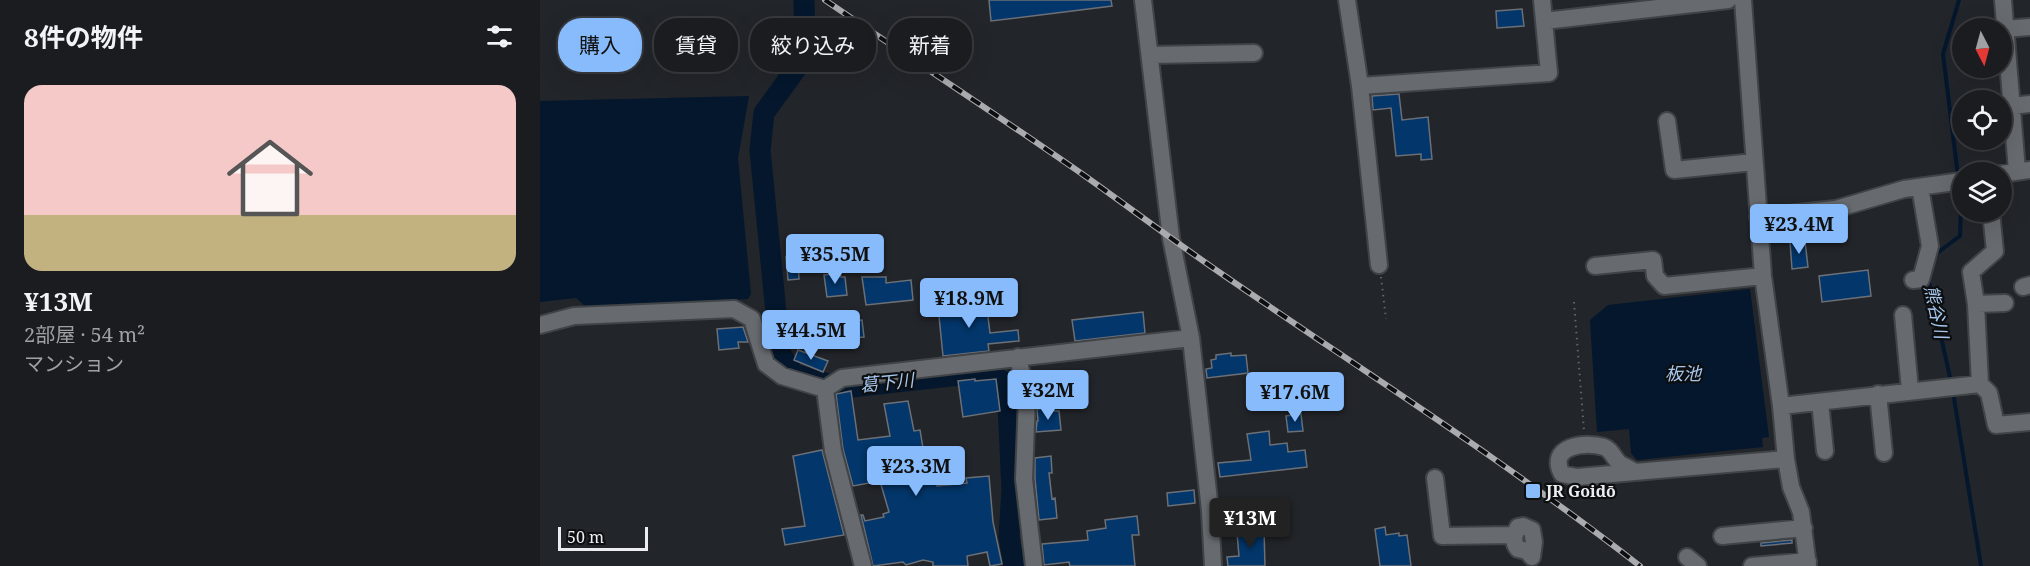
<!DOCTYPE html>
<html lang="ja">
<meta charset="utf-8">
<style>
:root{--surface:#1a1c20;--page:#27292d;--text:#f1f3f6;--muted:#9fa1a5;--line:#383a3e;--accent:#87bbfb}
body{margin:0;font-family:"Noto Serif","Noto Sans JP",serif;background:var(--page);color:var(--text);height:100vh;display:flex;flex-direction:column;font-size:22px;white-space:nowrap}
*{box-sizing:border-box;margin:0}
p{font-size:20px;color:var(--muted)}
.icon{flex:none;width:33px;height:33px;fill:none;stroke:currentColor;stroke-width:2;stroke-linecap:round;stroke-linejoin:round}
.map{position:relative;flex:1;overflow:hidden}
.panel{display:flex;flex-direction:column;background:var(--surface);width:540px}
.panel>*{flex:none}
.banner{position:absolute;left:18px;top:18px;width:570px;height:54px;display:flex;gap:12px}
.needle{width:39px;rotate:174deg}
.buttons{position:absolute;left:1412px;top:18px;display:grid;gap:12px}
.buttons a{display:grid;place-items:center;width:60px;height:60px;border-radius:50%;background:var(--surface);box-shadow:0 6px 24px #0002,0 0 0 2px var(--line);font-size:30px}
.scale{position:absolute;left:18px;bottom:15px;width:90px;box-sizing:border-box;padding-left:6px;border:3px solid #ebedf0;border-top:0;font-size:16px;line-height:21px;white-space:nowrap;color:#ebedf0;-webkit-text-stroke:4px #0d0e10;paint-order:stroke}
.price{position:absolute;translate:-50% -51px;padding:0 14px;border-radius:6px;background:var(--accent);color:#111;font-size:20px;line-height:39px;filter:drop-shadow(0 2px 3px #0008)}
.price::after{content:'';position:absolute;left:50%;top:36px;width:18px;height:14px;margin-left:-9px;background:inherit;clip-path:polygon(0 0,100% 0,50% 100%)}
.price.active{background:#222;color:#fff}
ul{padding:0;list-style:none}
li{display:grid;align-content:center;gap:12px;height:318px;padding:0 24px}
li+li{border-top:2px solid var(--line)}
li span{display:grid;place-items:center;height:186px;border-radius:18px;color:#555}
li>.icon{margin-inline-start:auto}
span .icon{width:108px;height:108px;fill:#fffc;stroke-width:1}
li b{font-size:26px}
h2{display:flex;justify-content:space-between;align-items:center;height:72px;padding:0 24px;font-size:26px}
.pill{padding:0 21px;border-radius:24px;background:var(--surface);box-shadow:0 6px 24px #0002,0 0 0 2px var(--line);font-size:21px;line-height:54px}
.pill.active{background:var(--accent);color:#111}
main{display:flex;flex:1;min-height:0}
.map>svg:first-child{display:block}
.water{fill:#04172d}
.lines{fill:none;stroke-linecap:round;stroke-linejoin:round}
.stream{stroke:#04172d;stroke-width:4}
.river{stroke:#04172d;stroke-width:21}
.building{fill:#03366a;stroke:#6c7076;stroke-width:1.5}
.minor-casing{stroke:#414447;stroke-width:20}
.path{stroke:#63666a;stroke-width:2;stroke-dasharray:1.5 4.5;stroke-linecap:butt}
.minor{stroke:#676b70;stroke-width:16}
.rail-casing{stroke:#a9abaf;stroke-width:6}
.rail{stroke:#0d0e10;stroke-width:4;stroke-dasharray:11;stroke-linecap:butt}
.poi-dot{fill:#87bbfb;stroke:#0d0e10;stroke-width:2}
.labels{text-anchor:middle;stroke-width:4.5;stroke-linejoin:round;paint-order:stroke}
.poi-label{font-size:16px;font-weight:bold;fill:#ebedf0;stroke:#0d0e10;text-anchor:start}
.water-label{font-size:18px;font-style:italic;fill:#a7c6ec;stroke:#0d0e10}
</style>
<main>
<section class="panel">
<h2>8件の物件<svg class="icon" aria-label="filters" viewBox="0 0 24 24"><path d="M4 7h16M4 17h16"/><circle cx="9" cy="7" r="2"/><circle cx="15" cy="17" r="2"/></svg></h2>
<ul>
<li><span style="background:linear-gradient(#f6c9c9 70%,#c2b280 0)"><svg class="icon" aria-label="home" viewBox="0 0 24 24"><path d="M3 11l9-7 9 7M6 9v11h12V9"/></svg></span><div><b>¥13M</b><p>2部屋 · 54 m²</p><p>マンション</p></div></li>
</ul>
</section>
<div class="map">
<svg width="1490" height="566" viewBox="0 0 1490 566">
<rect width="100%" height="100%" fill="#22252a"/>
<path class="water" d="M209 96 198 158 211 294 208 299 47 308 36 298 0 302V101Z
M1210 289 1229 437 1222 438 1223 447 1097 460 1091 453 1089 429 1057 432 1050 320 1068 305Z"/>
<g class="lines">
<path class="stream" d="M1418 176 1403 54 1419 0
M1395 257 1397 253 1420 236 1421 202 1419 186
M1388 278 1411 382
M1413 392 1441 566"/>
<path class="river" d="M264 0 265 45 258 66 224 113 220 150 240 353 254 374 302 388 447 372 467 384 472 490 469 537 474 566"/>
</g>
<path class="building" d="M449 0H571L572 6 451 21Z
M982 9 984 26 957 28 956 11Z
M859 94 862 120 888 117 892 159 881 160V154L856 156 851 108 833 110 832 96Z
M1265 241 1268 267 1252 269 1250 242Z
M258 256 259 279 248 280 246 257Z
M1328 270 1331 296 1282 302 1279 276Z
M300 273 301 277H305L307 295 287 297 284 275Z
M322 277H346V283L371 280 373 300 326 305Z
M446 301 450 333 478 330 479 341 448 344 449 351 403 356 398 306Z
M603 312 605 333 535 341 532 320Z
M310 319V321L322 320 324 337 312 338 313 343H292V339L249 344 247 321H270V324L281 322 282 329 301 327 300 320Z
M203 327 208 342H198L199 348 179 350 177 329Z
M258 350 288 361 283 372 254 360Z
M691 353V356L706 355 708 373 667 378 666 369 672 368 671 360 676 359V355Z
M435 379V381L456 379 460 411 423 417 418 381Z
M311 391 318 440 350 436 344 404 368 401 374 431 380 430 383 448 391 447 397 486 427 483 426 478 449 476 453 522 462 564 450 566 447 552 427 556 428 566H393V562L383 560 366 565 363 562 333 566 321 515H323L325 521 344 517 343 514 349 512 340 481 313 486 303 449 296 394Z
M510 408V411H519L521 430 496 432 497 421H498L497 409Z
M761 414 763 431 748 432 746 416Z
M729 431 730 445 747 443 748 452 765 450 767 467 680 477 678 463 711 460 707 434Z
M282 450 304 535 245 545 242 529 265 526 253 456Z
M511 456 512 473H509L512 499 515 498 517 518 499 520 495 479V458Z
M654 490 655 503 628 506 627 493Z
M597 516 599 535H592L595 566H530L529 562 504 565 502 544 548 540 547 531 566 528 565 520Z
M845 527 846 535 859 533V536L867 535 871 566H840L835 529Z
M724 529 725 566H688L687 557 699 556 697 533H703L702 531Z
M1252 540V543L1221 546V543Z"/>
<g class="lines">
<g class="minor-casing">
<path id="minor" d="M603 0 631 238 651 338 670 510 673 566
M807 0 820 86 839 265
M1203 0 1223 276 1241 406 1246 459 1251 487 1261 512 1268 566
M1463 0 1477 171
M1004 21 1188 0
M1464 29 1490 27
M610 55 714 53
M820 86 1009 73 1002 0
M1471 106 1490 104
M1127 121 1134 170 1214 162
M1461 174 1490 170
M1451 212 1455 251 1431 272 1436 304 1440 384 1449 393 1456 425 1490 422
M1218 217 1296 209 1364 189 1422 181
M1055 266 1113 260 1115 276 1124 286 1223 276
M1373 280 1381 279 1390 246 1380 187
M1483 287 1490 285
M1436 304 1465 303
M1363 315 1370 390
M0 325 34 316 194 309 212 319 226 364 242 376 285 389 302 378 651 338
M478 357 487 397 484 479 494 566
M285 389 293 451 323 566
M1338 394 1344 453
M1280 402 1285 451
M1241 406 1440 384
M1093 471C1089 468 1084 466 1080 464 1074 459 1071 449 1064 447 1045 441 1007 446 1022 474L1037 477 1246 459
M895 478 902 536 974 535
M983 526 992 530 994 542 992 557 987 551 978 549C972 542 974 535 978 527Z
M1182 536 1264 528
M1147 557 1158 566
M1212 566 1268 561"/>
</g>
<path class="path" d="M841 277 846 319
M1034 302 1044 431"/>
<use href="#minor" class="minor"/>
<g class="rail-casing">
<path id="rail" d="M285 0C371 59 459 116 545 176 590 208 634 241 679 272 820 369 965 461 1100 566"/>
</g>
<use href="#rail" class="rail"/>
</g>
<rect class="poi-dot" x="985" y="483" width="16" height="16" rx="3"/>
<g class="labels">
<g class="poi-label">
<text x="1006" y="497">JR Goidō</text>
</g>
<g class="water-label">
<text transform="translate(1396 312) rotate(78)" y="6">熊谷川</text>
<text x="1143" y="380">板池</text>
<text transform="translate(347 383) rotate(-6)" y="6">葛下川</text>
</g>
</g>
</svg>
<div class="buttons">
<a><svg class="needle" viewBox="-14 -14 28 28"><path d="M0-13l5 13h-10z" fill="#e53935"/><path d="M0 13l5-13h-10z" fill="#9fa1a5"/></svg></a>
<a><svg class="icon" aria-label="locate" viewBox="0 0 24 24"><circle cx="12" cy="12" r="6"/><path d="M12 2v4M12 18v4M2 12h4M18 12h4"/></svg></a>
<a><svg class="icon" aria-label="layers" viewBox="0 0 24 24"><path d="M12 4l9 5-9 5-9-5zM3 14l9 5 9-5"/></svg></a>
</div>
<div class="scale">50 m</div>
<b class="price" style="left:1259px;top:255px">¥23.4M</b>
<b class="price" style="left:295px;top:285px">¥35.5M</b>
<b class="price" style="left:429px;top:329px">¥18.9M</b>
<b class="price" style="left:271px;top:361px">¥44.5M</b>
<b class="price" style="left:508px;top:421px">¥32M</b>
<b class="price" style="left:755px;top:423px">¥17.6M</b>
<b class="price" style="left:376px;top:497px">¥23.3M</b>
<b class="price active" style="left:710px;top:549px">¥13M</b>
<div class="banner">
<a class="pill active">購入</a>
<a class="pill">賃貸</a>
<a class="pill">絞り込み</a>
<a class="pill">新着</a>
</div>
</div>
</main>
